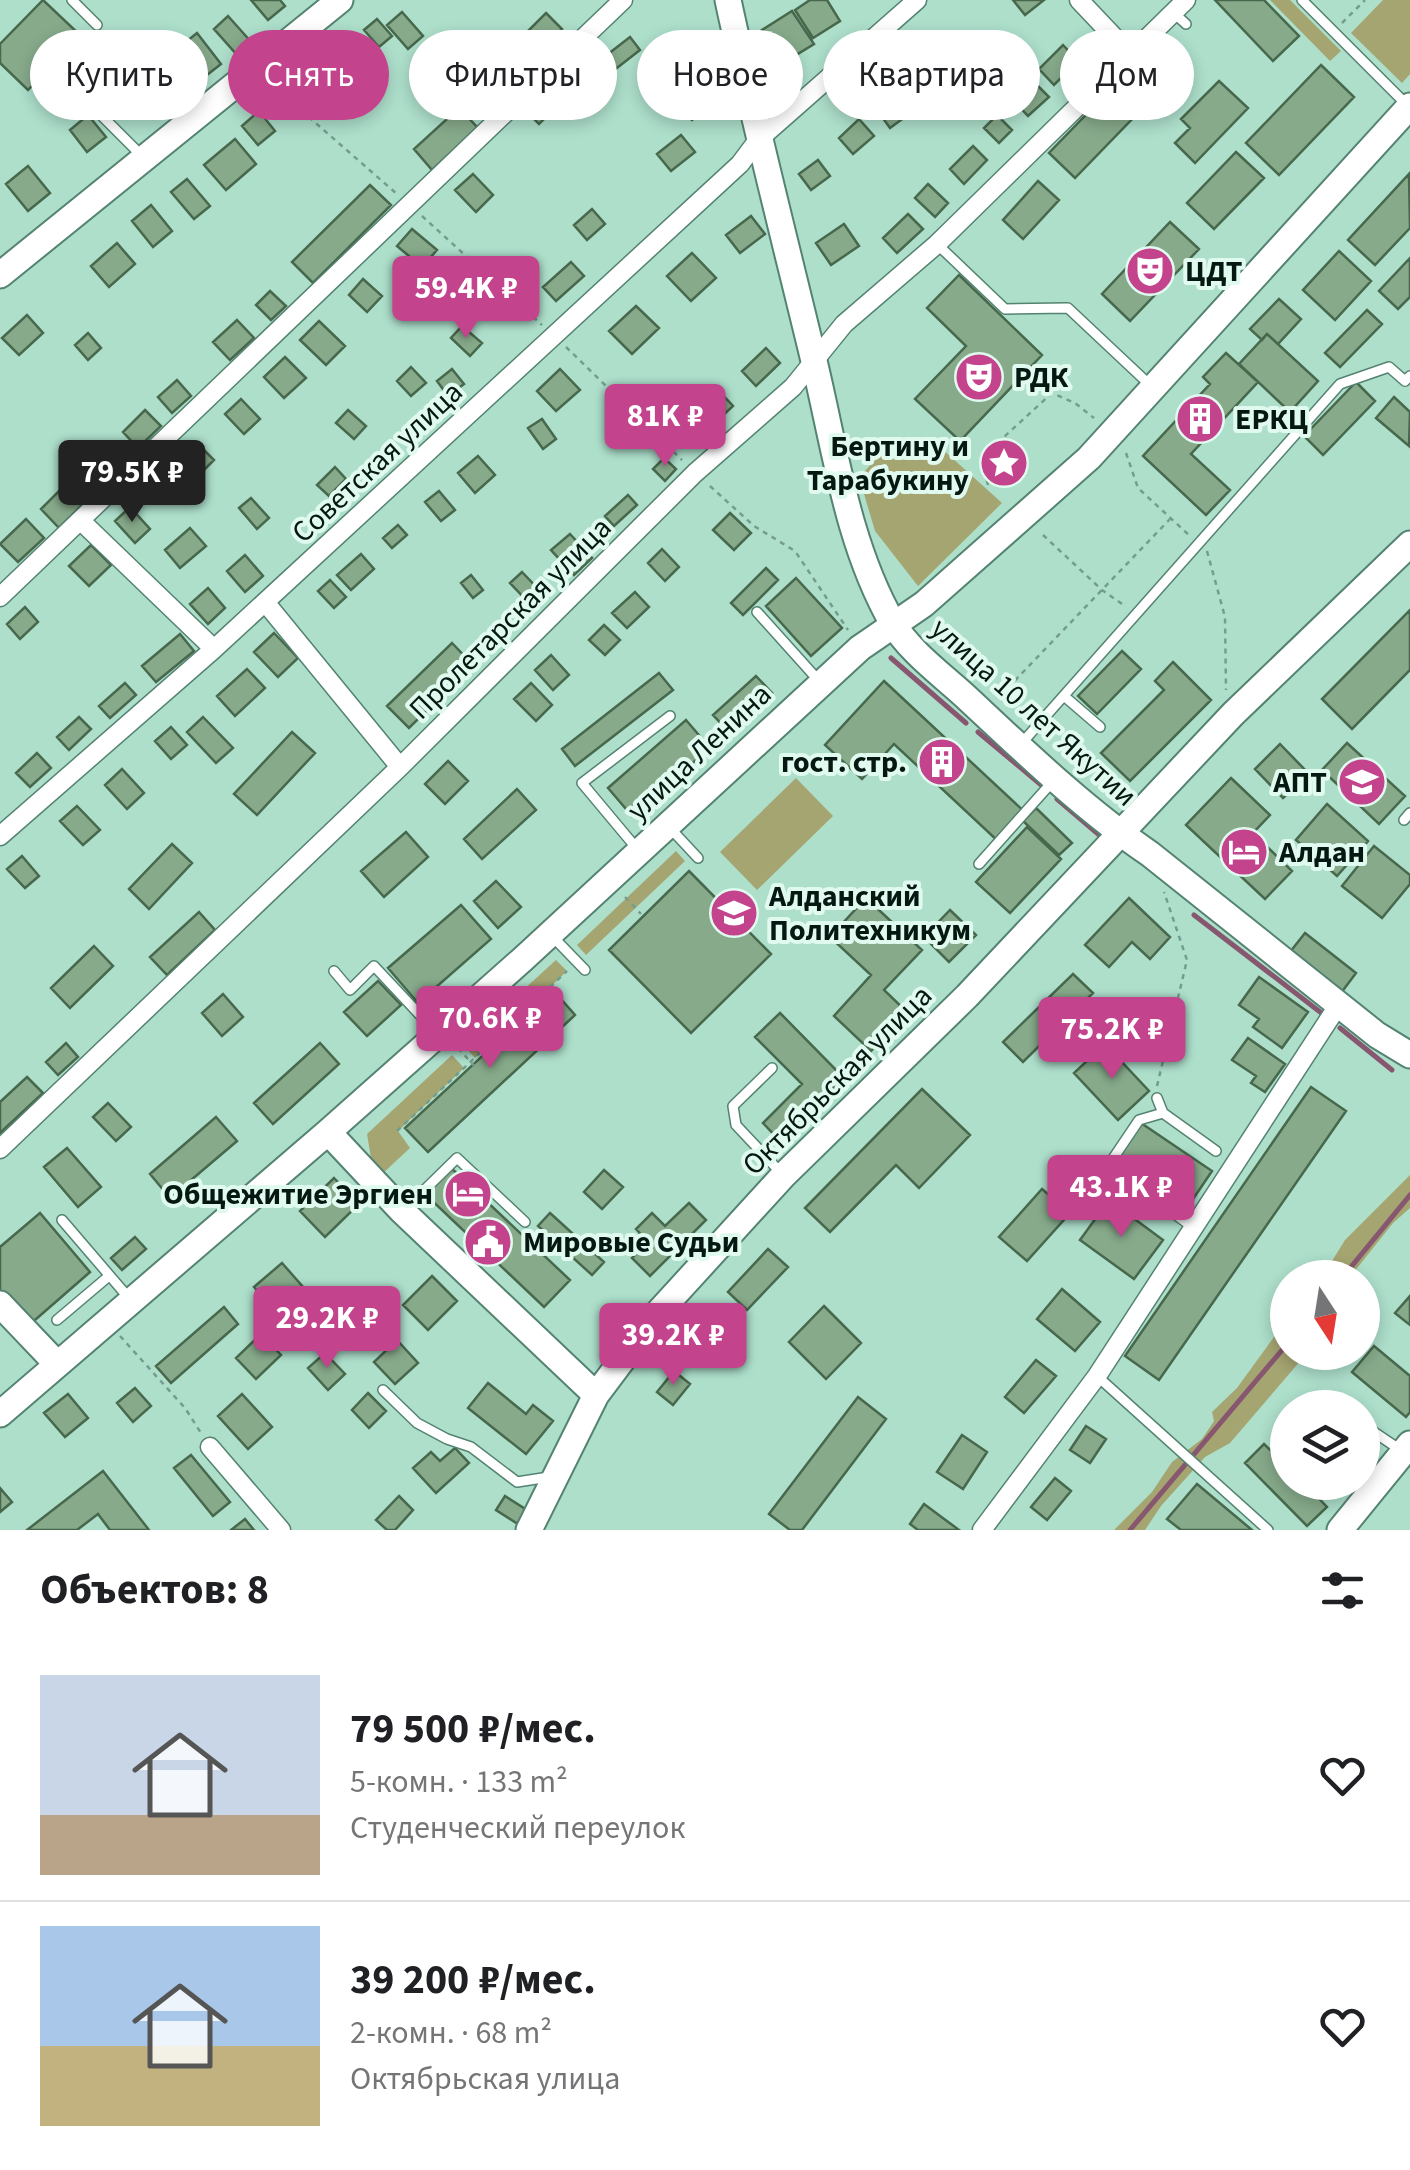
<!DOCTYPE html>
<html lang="ru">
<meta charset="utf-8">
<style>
:root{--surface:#fff;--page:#f2f2f2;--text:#202124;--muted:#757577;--line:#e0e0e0;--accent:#c3438d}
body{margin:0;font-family:"Source Sans 3",sans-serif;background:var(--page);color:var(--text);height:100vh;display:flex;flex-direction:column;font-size:38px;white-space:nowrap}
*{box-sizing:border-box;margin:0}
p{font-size:32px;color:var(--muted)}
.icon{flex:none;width:55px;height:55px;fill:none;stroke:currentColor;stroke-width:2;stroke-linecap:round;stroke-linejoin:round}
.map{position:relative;height:1530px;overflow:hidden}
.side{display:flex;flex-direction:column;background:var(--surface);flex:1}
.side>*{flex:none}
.top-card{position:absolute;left:30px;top:30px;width:1350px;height:90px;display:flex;gap:20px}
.needle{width:65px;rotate:168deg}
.fabs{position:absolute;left:1270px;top:1260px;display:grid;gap:20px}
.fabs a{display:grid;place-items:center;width:110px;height:110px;border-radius:50%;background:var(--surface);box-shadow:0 5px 15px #0003;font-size:50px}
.price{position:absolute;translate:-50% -85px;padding:0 22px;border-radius:10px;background:var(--accent);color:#fff;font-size:32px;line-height:65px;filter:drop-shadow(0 2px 5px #0008)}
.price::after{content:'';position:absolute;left:50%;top:60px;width:30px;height:22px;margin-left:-15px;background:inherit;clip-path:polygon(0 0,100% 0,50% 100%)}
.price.active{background:#222;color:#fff}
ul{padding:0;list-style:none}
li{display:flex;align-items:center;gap:30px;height:250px;padding:0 40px}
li+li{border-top:2px solid var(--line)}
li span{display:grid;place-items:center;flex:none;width:280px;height:200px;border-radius:0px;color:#555}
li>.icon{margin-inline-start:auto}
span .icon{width:120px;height:120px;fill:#fffc;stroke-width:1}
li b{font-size:42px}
h2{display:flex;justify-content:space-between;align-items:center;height:120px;padding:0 40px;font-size:42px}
.chip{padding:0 35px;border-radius:45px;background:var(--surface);box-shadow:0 5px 15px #0003;font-size:35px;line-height:90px}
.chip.active{background:var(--accent);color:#fff}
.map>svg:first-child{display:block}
.green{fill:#a5a572}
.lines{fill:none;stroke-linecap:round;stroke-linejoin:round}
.stream{stroke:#875770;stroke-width:5}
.building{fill:#87aa8b;stroke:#47684c;stroke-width:2.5}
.lane-casing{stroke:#548371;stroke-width:12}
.street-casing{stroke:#548371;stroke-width:21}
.secondary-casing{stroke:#548371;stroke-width:29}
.path{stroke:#759d8d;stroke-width:2.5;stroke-dasharray:5 5;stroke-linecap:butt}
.lane{stroke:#fff;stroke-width:9}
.street{stroke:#fff;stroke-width:18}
.secondary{stroke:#fff;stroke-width:25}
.labels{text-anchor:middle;stroke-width:8;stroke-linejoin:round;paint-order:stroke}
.poi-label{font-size:30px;font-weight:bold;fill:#051812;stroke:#e1faef;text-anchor:start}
.street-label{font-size:30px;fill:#051812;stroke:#e1faef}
</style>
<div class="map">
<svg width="1410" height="1530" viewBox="0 0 1410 1530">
<rect width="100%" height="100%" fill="#addfcb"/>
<path class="green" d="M1270 0H1290L1341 51 1330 61Z
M1383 0H1410V74L1402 83 1351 33Z
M930 438 1002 503 918 586 875 531 859 477 880 455Z
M796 778 833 816 757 890 720 852Z
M676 851 685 861 586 955 577 945Z
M556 960 567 971 475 1058 463 1045Z
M452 1055 464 1068 398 1131 410 1148 381 1175 371 1158 367 1134Z
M1410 1175V1208L1393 1223 1350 1277H1322L1345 1240Z
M1287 1319 1288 1352 1307 1353 1230 1443 1205 1457 1161 1506 1145 1530H1114L1152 1492 1172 1462 1202 1439 1214 1421 1212 1412 1237 1388Z"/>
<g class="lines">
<path class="stream" d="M891 658 966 723
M978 732 1046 789
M1057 799 1104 839
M1194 915 1324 1015
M1340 1028 1392 1070
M1342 1278 1410 1195
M1130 1530 1288 1343"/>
</g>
<path class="building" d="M43 0 80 35 28 90 0 63V44Z
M251 0H280L285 6 268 20Z
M810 0H827L840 21 813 38 795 10Z
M1013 0H1044L1025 15Z
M1215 0H1264L1299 36 1273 61Z
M792 11 814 44 783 63 762 30Z
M402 12 423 36 408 49 387 25Z
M546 13 562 29 539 52 523 36Z
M228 16 253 44 238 56 214 29Z
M377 19 392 36 379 47 364 30Z
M978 32 991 47 966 68 953 53Z
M197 33 221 64 175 100 151 70Z
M630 37 640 50 613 71 603 58Z
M1063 45 1078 61 1054 85 1039 69Z
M342 54 356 70 342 82 328 66Z
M1321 65 1354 97 1279 175 1246 143Z
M693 66 720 96 692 120 665 90Z
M312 77 329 97 312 112 295 91Z
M906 79 924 103 890 128 872 103Z
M571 81 583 95 564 112 552 98Z
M1219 81 1248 108 1195 163 1175 143 1190 128 1181 119Z
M1035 83 1049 97 1028 116 1015 102Z
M1110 90 1136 115 1075 178 1049 153Z
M537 92 554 109 539 124 521 106Z
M459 108 478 128 432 170 414 149Z
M259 111 275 131 258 145 242 126Z
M88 115 106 137 87 152 70 130Z
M997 115 1012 130 999 143 984 128Z
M859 119 874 136 853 154 839 138Z
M681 135 695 152 671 171 657 154Z
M235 139 256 164 226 190 204 165Z
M973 146 987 160 964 184 950 169Z
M1236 152 1264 178 1214 229 1187 203Z
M818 160 830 176 811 190 799 174Z
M28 166 50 193 28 211 6 184Z
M473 174 493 195 476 212 455 190Z
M1409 174 1410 228 1375 265 1348 240Z
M187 179 210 206 194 219 171 192Z
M1038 181 1059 200 1023 239 1003 220Z
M928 184 948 203 935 217 915 198Z
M370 185 391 205 313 283 292 262Z
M151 205 172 231 153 247 132 221Z
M592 209 605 224 587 240 574 225Z
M908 214 923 229 897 253 883 238Z
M751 216 765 234 740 253 726 235Z
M1170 222 1199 249 1130 321 1102 294Z
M844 224 859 246 831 265 816 243Z
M412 229 437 250 422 267 397 246Z
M117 243 135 264 109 287 91 266Z
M1339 251 1371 281 1335 320 1303 290Z
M692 253 716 278 691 301 667 276Z
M1410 258V297L1398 309 1379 291Z
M571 262 584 276 556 301 543 287Z
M959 275 1042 355 960 441 915 399 966 346 927 308Z
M363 279 382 296 367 312 349 295Z
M270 291 286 306 271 320 256 305Z
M1279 299 1301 319 1278 344 1267 334 1262 340 1250 329Z
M636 306 659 328 632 354 609 331Z
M1367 310 1382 324 1340 367 1325 353Z
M27 315 43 333 19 355 2 338Z
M237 320 254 338 230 360 213 342Z
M319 321 345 346 326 365 300 340Z
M462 326 482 343 470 356 451 338Z
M88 333 101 348 88 360 75 345Z
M1267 334 1318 381 1290 412 1239 364Z
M766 348 780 363 756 386 742 371Z
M1226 353 1258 382 1191 454 1230 490 1206 515 1143 456 1210 384 1203 377Z
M285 357 306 378 284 398 264 377Z
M411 367 426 383 411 396 397 381Z
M452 369 464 384 448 396 437 381Z
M560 369 580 390 556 411 537 391Z
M177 380 191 396 172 413 158 397Z
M1356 382 1375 401 1323 455 1304 436Z
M720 392 733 406 716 422 703 409Z
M1394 397 1410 412 1409 446 1376 418Z
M241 399 260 419 244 434 225 414Z
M145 410 161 426 138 448 123 432Z
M348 410 366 426 354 439 336 423Z
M700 416 711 426 695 443 684 433Z
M542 419 556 439 543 449 528 428Z
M196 442 214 460 200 474 182 456Z
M104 452 119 465 103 483 88 470Z
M478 456 495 475 475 493 458 473Z
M664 458 676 469 665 481 653 469Z
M335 467 346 479 329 496 317 485Z
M64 486 82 505 59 528 41 509Z
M439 491 455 510 441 521 425 502Z
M628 495 637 505 614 526 605 516Z
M251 498 269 518 257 529 239 508Z
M130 507 150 529 135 543 115 521Z
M730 513 751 533 734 550 713 530Z
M26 519 44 538 18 562 0 544Z
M398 525 407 535 392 548 383 538Z
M190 528 206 546 180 568 165 550Z
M570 534 592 558 574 575 551 550Z
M91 545 111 565 89 586 69 566Z
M662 549 679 567 665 581 648 563Z
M361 554 374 569 351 590 337 575Z
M245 555 263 576 245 592 227 571Z
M766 568 778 580 743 615 731 603Z
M522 572 541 592 529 603 510 583Z
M471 575 483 590 473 598 461 583Z
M796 578 842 628 811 656 766 606Z
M330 580 346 597 334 608 318 591Z
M208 588 225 608 208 624 190 604Z
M635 592 649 607 627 628 612 613Z
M25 607 38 622 20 639 7 624Z
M1410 610V670L1352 729 1322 699Z
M604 625 620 640 605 655 589 640Z
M274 633 298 658 278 677 254 652Z
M180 634 194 651 156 682 142 666Z
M452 643 473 665 409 728 387 706Z
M1122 651 1141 669 1097 714 1078 696Z
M551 655 569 675 553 690 535 670Z
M1173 662 1211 700 1130 781 1101 753 1164 690 1155 681Z
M247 669 265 688 235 716 217 696Z
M659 673 673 690 575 766 562 749Z
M756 676 772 693 730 733 713 715Z
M884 681 1028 815 1001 844 894 744 862 779 825 745Z
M125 683 136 695 110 718 99 706Z
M531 683 552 705 536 721 514 699Z
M79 717 91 729 69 750 57 737Z
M203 717 233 748 216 763 187 732Z
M686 720 710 748 632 816 608 788Z
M171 727 187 745 171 759 155 741Z
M292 732 315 753 257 815 234 794Z
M1347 743 1405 796 1379 824 1322 770Z
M1280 744 1309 774 1283 798 1255 769Z
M37 753 51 768 30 787 16 773Z
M448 761 468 781 445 804 425 784Z
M122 769 144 793 127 809 105 785Z
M1231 778 1270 815 1253 833 1292 871 1265 899 1186 825Z
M517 789 536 810 482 859 464 839Z
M1327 804 1368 841 1337 876 1296 840Z
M77 806 100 830 83 845 60 821Z
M1036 808 1072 843 1059 855 1023 821Z
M1027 827 1061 859 1010 913 976 882Z
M406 832 428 857 384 897 361 871Z
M172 844 192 863 149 909 129 889Z
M1374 846 1410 875V884L1382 918 1342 886Z
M22 856 39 876 25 888 7 869Z
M689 871 771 954 691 1033 609 950Z
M496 881 521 907 498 928 474 901Z
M866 898 922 950 884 990 907 1012 871 1051 834 1016 871 975 830 937Z
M1129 898 1170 937 1150 959 1132 942 1109 967 1085 945Z
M461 905 491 939 418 1003 388 968Z
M950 910 976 935 949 962 924 937Z
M199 912 215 930 167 975 150 957Z
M1305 933 1356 973 1341 993 1290 952Z
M94 946 113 966 70 1008 51 988Z
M1073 974 1093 993 1023 1062 1003 1042Z
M1259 977 1308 1012 1282 1048 1253 1027 1259 1019 1239 1005Z
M378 981 401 1005 367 1036 344 1012Z
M553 990 575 1015 428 1152 405 1128Z
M223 994 243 1017 222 1036 202 1013Z
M780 1013 844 1078 780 1141 763 1123 802 1084 755 1037Z
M1248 1038 1285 1064 1265 1092 1251 1083 1256 1076 1232 1060Z
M66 1043 78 1057 58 1075 46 1062Z
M320 1043 339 1064 273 1124 254 1103Z
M1105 1044 1149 1091 1118 1120 1074 1073Z
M27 1077 43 1093 0 1133V1102Z
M1311 1087 1346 1111 1159 1380 1125 1356Z
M922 1089 970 1135 919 1188 896 1165 830 1232 805 1208Z
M108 1103 131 1127 116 1141 93 1117Z
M216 1117 237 1141 170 1198 150 1174Z
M1141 1123 1212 1171 1185 1211 1113 1163Z
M67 1148 101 1187 78 1207 44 1167Z
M450 1167 570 1280 544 1307 425 1194Z
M604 1170 623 1187 602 1209 584 1192Z
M334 1178 359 1204 325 1237 300 1211Z
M1042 1189 1070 1213 1027 1261 999 1237Z
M1109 1200 1163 1240 1134 1279 1080 1240Z
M689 1203 706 1220 650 1276 632 1258 648 1242 636 1229 652 1213 665 1226Z
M40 1213 90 1272 27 1327 0 1295V1247Z
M550 1213 604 1262 592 1275 538 1226Z
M135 1237 146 1249 122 1270 111 1258Z
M768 1249 788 1267 747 1310 728 1292Z
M282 1263 304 1288 275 1312 254 1287Z
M432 1276 457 1301 428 1330 403 1305Z
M1062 1289 1100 1322 1075 1351 1037 1319Z
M1410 1296V1325L1395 1313Z
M824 1306 861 1343 826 1379 789 1342Z
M224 1307 238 1324 171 1383 156 1366Z
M261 1334 281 1355 256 1379 236 1358Z
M397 1340 418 1363 395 1384 374 1362Z
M1374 1346 1410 1376V1412L1406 1417 1352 1372Z
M325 1353 345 1374 328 1390 308 1368Z
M1036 1360 1056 1376 1024 1413 1005 1397Z
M674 1371 690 1384 673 1405 657 1392Z
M488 1383 526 1414 533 1405 553 1421 526 1454 468 1408Z
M135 1388 151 1406 133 1422 117 1403Z
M368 1393 386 1411 369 1428 352 1410Z
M68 1394 88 1418 65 1437 44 1413Z
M242 1394 272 1427 248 1449 218 1416Z
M858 1397 886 1419 802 1530H790L769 1514Z
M1086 1426 1106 1439 1090 1463 1070 1450Z
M962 1435 987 1452 963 1489 937 1472Z
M1264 1444 1288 1467V1482H1303L1327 1507 1307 1526 1245 1463Z
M1362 1444 1373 1451 1362 1465Z
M455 1448 469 1463 436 1493 413 1468 431 1452 440 1461Z
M191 1455 230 1502 213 1516 174 1468Z
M103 1471 149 1530H110L98 1514 77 1530H27Z
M1055 1478 1071 1491 1047 1520 1031 1507Z
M1197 1484 1252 1530H1181L1167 1519Z
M0 1488 12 1502 0 1512Z
M399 1496 413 1510 395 1530H387L376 1520Z
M505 1496 530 1512 521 1526 496 1510Z
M924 1504 959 1530H918L910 1524Z
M245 1519 254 1530H231Z"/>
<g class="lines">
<g class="lane-casing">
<path id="lane" d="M72 0 97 25
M1302 0 1406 104
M1174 13 1186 24
M91 55 66 80 142 156
M938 245 1005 309 1068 308 1151 386
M757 612 819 681
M1064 696 1100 727
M1021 744 1340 384 1389 367 1405 381 1410 376
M1404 820 1410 813
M670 828 698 858
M638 850 582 783 670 716
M979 864 1054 780
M552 936 585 970
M334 971 350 990 374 966 435 1031
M772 1068 733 1106 736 1125 783 1175
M1157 1098 1163 1113 1139 1120 1108 1166 1194 1228
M1163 1113 1216 1151
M405 1209 457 1158 525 1222
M62 1220 128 1297
M57 1320 109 1276
M1097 1376 1268 1530
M383 1390 417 1423 447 1439 471 1447 517 1482 549 1477
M1362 1424 1402 1451"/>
</g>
<g class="street-casing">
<path id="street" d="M1079 0 1132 56
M81 521 214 649
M0 597 623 0
M265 602 400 767
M0 836 214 649 740 164 758 140 917 0
M0 1149 400 767 695 473 793 387 844 324 937 244 1186 0
M210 1447 281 1530
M982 1530 1097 1376 1339 1004"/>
</g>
<g class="secondary-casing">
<path id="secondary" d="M728 0C754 121 785 241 814 361 835 448 847 543 892 622 909 651 941 674 966 697 1025 752 1084 809 1150 854L1377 1035 1410 1055
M0 275 340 0
M328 1132 402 1211 596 1395
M0 1304 57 1364
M0 1414 328 1132 523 959 860 648 924 604 1089 458 1410 106
M529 1530 596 1395 656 1315 783 1176 967 996 1233 714 1410 544
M1340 1530 1410 1444"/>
</g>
<path class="path" d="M1342 23 1365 0
M271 84 397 194
M422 216 542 325
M566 347 682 460
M1126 453 1138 488 1190 536
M988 485 981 458 1052 393 1075 403 1094 418
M710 486 754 526 795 551 848 630
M1043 535 1102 590 1125 606
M1207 551 1225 617 1226 690
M1001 695 1170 519
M625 897 641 914
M458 1048 477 1069
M1157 1086 1187 960 1164 892
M397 1131 567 971
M120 1336 185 1408 201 1433"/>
<use href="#lane" class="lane"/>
<use href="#street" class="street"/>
<use href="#secondary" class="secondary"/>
</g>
<defs>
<g id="theatre-disc" transform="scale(2.5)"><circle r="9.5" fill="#c3438d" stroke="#e1faef"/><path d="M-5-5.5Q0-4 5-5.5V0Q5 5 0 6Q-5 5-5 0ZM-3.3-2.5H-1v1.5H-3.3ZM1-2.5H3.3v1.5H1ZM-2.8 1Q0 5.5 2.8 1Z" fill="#fff"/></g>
<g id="building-disc" transform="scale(2.5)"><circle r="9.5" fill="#c3438d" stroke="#e1faef"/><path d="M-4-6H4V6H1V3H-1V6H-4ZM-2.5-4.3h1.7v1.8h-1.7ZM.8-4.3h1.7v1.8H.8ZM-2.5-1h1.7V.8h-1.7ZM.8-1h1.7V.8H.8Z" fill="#fff"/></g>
<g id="sight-disc" transform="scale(2.5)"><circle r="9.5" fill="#c3438d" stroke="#e1faef"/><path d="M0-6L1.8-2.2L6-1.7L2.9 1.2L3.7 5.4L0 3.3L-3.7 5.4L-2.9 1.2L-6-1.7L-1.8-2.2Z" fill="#fff"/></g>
<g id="university-disc" transform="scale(2.5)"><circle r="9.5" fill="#c3438d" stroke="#e1faef"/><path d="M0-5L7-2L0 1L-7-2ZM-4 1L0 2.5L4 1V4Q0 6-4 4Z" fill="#fff"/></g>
<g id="hotel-disc" transform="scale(2.5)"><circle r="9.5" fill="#c3438d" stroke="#e1faef"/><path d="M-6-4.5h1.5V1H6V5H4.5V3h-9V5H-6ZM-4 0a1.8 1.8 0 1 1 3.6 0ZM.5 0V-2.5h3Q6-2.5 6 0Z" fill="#fff"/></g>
<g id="civic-disc" transform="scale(2.5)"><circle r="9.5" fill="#c3438d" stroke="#e1faef"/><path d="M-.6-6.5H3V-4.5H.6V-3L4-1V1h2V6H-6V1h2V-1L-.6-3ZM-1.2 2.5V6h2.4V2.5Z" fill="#fff"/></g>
</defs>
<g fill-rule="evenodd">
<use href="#theatre-disc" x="1150" y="271"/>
<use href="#theatre-disc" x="979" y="377"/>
<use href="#building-disc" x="1200" y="419"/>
<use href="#sight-disc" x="1004" y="463"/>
<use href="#building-disc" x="942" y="762"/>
<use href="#university-disc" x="1362" y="782"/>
<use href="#hotel-disc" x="1244" y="852"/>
<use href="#university-disc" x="734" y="913"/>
<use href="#hotel-disc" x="468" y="1194"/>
<use href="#civic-disc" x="488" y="1242"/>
</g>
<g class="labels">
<g class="poi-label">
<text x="1185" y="281">ЦДТ</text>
<text x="1014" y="387">РДК</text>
<text x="1235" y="429">ЕРКЦ</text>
<text x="969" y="456" text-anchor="end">Бертину и<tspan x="969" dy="34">Тарабукину</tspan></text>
<text x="907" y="772" text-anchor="end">гост. стр.</text>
<text x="1327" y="792" text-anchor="end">АПТ</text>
<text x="1279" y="862">Алдан</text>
<text x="769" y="906">Алданский<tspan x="769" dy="34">Политехникум</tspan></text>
<text x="433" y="1204" text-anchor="end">Общежитие Эргиен</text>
<text x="523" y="1252">Мировые Судьи</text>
</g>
<g class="street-label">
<text transform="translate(377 462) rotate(-43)" y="10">Советская улица</text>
<text transform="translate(510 618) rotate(-45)" y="10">Пролетарская улица</text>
<text transform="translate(1034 712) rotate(42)" y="10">улица 10 лет Якутии</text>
<text transform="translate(699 752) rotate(-43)" y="10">улица Ленина</text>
<text transform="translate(837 1080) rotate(-45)" y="10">Октябрьская улица</text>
</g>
</g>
</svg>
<div class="fabs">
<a><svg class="needle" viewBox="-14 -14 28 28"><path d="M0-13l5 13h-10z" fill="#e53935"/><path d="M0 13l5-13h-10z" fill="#757577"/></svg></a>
<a><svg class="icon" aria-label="layers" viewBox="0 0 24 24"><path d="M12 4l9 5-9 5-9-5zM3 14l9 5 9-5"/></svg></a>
</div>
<b class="price" style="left:466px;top:341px">59.4K ₽</b>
<b class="price" style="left:665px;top:469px">81K ₽</b>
<b class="price active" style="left:132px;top:525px">79.5K ₽</b>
<b class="price" style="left:490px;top:1071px">70.6K ₽</b>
<b class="price" style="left:1112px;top:1082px">75.2K ₽</b>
<b class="price" style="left:1121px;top:1240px">43.1K ₽</b>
<b class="price" style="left:327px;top:1371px">29.2K ₽</b>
<b class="price" style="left:673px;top:1388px">39.2K ₽</b>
<div class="top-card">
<a class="chip">Купить</a>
<a class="chip active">Снять</a>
<a class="chip">Фильтры</a>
<a class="chip">Новое</a>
<a class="chip">Квартира</a>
<a class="chip">Дом</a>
</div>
</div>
<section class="side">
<h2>Объектов: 8<svg class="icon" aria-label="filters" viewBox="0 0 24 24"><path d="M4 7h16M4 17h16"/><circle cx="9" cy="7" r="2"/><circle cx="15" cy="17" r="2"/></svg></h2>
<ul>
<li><span style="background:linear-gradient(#c9d6e8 70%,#b9a48a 0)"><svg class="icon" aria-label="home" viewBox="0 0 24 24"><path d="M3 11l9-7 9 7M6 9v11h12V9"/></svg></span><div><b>79 500 ₽/мес.</b><p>5-комн. · 133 m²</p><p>Студенческий переулок</p></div><svg class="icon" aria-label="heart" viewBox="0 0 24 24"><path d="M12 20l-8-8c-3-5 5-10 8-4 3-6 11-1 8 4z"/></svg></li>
<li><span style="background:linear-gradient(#a9c7e8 60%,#c2b280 0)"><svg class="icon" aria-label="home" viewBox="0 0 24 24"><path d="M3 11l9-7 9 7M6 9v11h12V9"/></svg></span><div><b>39 200 ₽/мес.</b><p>2-комн. · 68 m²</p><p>Октябрьская улица</p></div><svg class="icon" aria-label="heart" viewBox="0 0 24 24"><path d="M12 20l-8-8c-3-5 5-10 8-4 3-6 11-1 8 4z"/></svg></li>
</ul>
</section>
